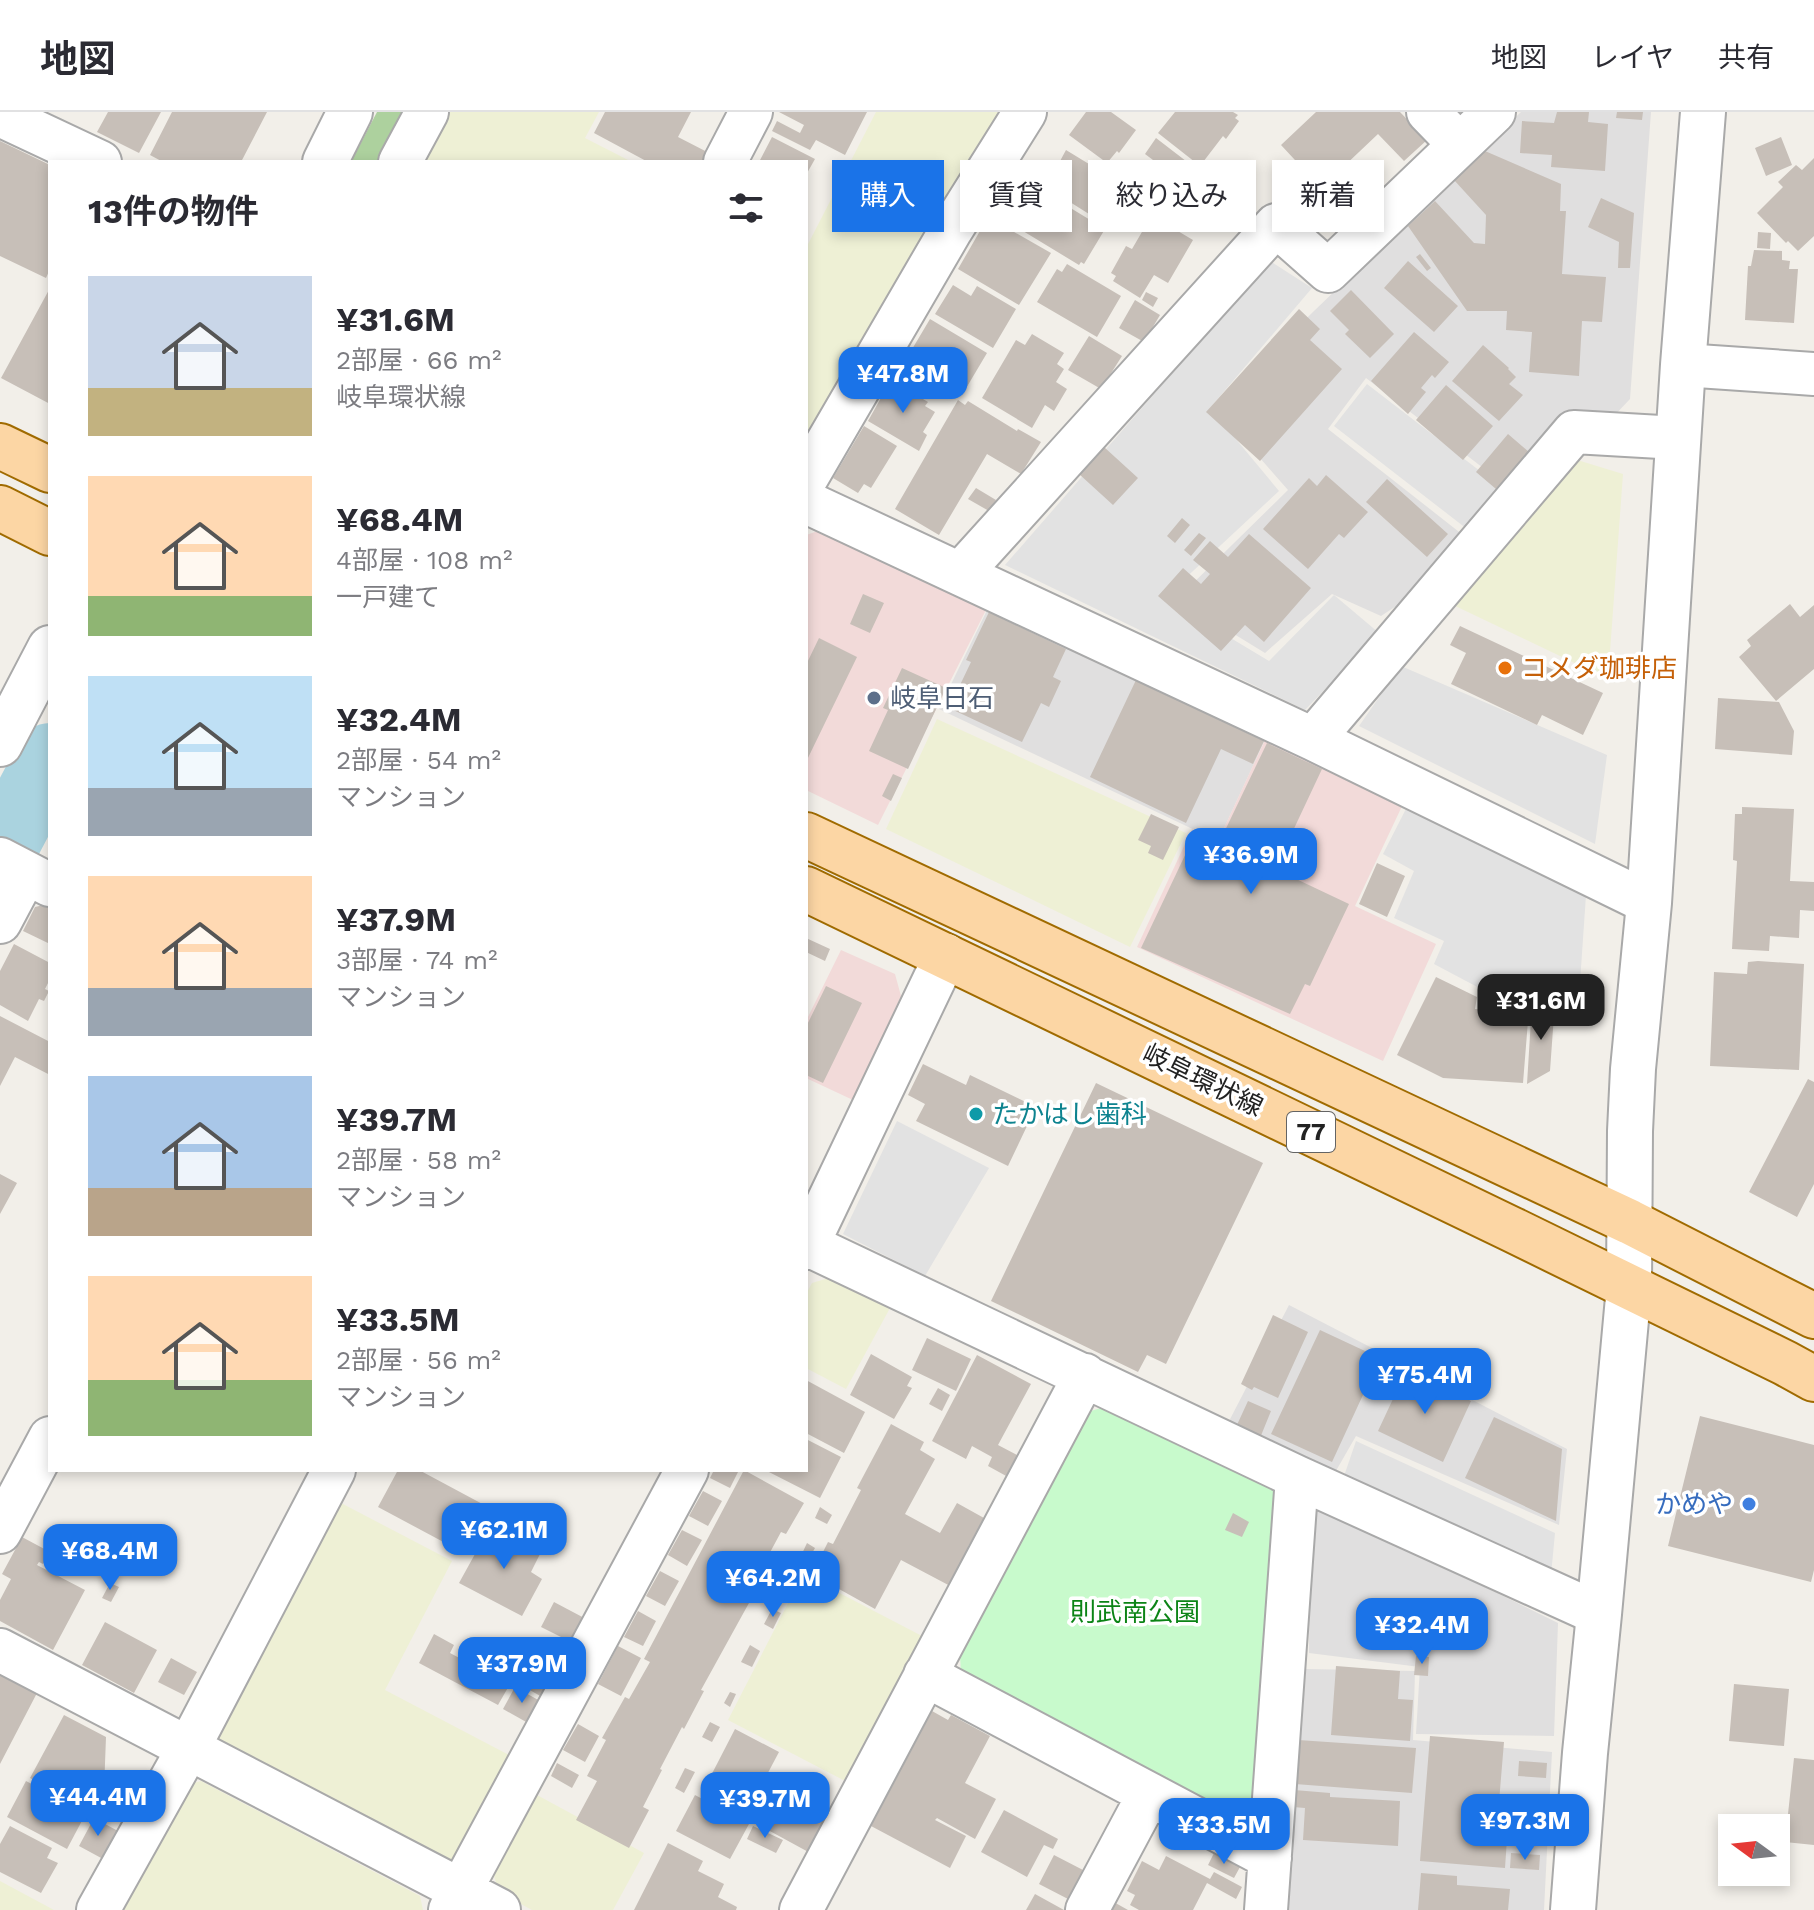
<!DOCTYPE html>
<html lang="ja">
<meta charset="utf-8">
<style>
:root{--surface:#fff;--page:#f7f7f7;--text:#2b2b33;--muted:#7c7c81;--line:#e1e1e2;--accent:#1a73e8}
body{margin:0;font-family:"Work Sans","Noto Sans JP",sans-serif;background:var(--page);color:var(--text);height:100vh;display:flex;flex-direction:column;font-size:30px;white-space:nowrap}
*{box-sizing:border-box;margin:0}
p{font-size:26px;color:var(--muted)}
.icon{flex:none;width:44px;height:44px;fill:none;stroke:currentColor;stroke-width:2;stroke-linecap:round;stroke-linejoin:round}
.map{position:relative;flex:1;overflow:hidden}
.sheet{position:absolute;left:48px;top:48px;width:760px;height:1312px;display:flex;flex-direction:column;background:var(--surface);border-radius:0px;box-shadow:0 4px 12px #0003}
.sheet>*{flex:none}
.hud{position:absolute;left:832px;top:48px;width:760px;height:72px;display:flex;gap:16px}
.needle{width:52px;rotate:285deg}
.tools{position:absolute;left:1718px;top:1702px;display:grid;gap:16px}
.tools a{display:grid;place-items:center;width:72px;height:72px;border-radius:0px;background:var(--surface);box-shadow:0 4px 12px #0003;font-size:40px}
.price{position:absolute;translate:-50% -68px;padding:0 18px;border-radius:16px;background:var(--accent);color:#fff;font-size:26px;line-height:52px;filter:drop-shadow(0 2px 4px #0008)}
.price::after{content:'';position:absolute;left:50%;top:48px;width:24px;height:18px;margin-left:-12px;background:inherit;clip-path:polygon(0 0,100% 0,50% 100%)}
.price.current{background:#222;color:#fff}
ul{padding:0;list-style:none}
li{display:flex;align-items:center;gap:24px;height:200px;padding:0 40px}
li span{display:grid;place-items:center;flex:none;width:224px;height:160px;border-radius:0px;color:#555}
li>.icon{margin-inline-start:auto}
span .icon{width:96px;height:96px;fill:#fffc;stroke-width:1}
li b{font-size:34px}
h2{display:flex;justify-content:space-between;align-items:center;height:96px;padding:0 40px;font-size:34px}
.chip{padding:0 28px;border-radius:0px;background:var(--surface);box-shadow:0 4px 12px #0003;font-size:28px;line-height:72px}
.chip.current{background:var(--accent);color:#fff}
header{display:flex;align-items:center;gap:48px;box-sizing:border-box;height:112px;padding:0 40px;background:var(--surface);border-bottom:2px solid var(--line)}
header strong{font-size:38px}
nav{display:flex;gap:44px;margin-inline-start:auto;font-size:28px}
.map>svg:first-child{display:block}
.residential{fill:#e0dfdf}
.commercial{fill:#f2dad9}
.farmland{fill:#eef0d5}
.forest{fill:#add19e}
.park{fill:#c8facc}
.parking{fill:#e2e2e2}
.lines{fill:none;stroke-linecap:round;stroke-linejoin:round}
.river{stroke:#aad3df;stroke-width:70}
.building{fill:#c7bfb8}
.minor-casing{stroke:#a9a9a9;stroke-width:46}
.tertiary-casing{stroke:#a9a9a9;stroke-width:48}
.primary-casing{stroke:#a06b00;stroke-width:48}
.minor{stroke:#fff;stroke-width:42}
.tertiary{stroke:#fff;stroke-width:44}
.primary{stroke:#fcd6a4;stroke-width:44}
.food-dot{fill:#e8710a;stroke:#fff;stroke-width:3}
.service-dot{fill:#5c6f8a;stroke:#fff;stroke-width:3}
.culture-dot{fill:#0f9aa8;stroke:#fff;stroke-width:3}
.shop-dot{fill:#3f7fe0;stroke:#fff;stroke-width:3}
.labels{text-anchor:middle;stroke-width:7;stroke-linejoin:round;paint-order:stroke}
.shield{fill:#fff;stroke:#646464;stroke-width:2}
.shield-label{font-size:24px;font-weight:bold;fill:#222}
.food-label{font-size:26px;fill:#c56008;stroke:#fff;text-anchor:start}
.service-label{font-size:26px;fill:#4e5e75;stroke:#fff;text-anchor:start}
.street-label{font-size:26px;fill:#222;stroke:#fff}
.culture-label{font-size:26px;fill:#0d838f;stroke:#fff;text-anchor:start}
.shop-label{font-size:26px;fill:#366cbe;stroke:#fff;text-anchor:end}
.park-label{font-size:26px;fill:#0c8416;stroke:#fff}
</style>
<header>
<strong>地図</strong>
<nav><a>地図</a><a>レイヤ</a><a>共有</a></nav>
</header>
<div class="map">
<svg width="1814" height="1798" viewBox="0 0 1814 1798">
<rect width="100%" height="100%" fill="#f2efe9"/>
<path class="residential" d="M1521 0H1651L1630 287 1612 306 1504 372 1366 266 1328 317 1463 423 1419 479 1381 504 1332 482 1265 541 1177 487 1288 378 1216 296 1314 199Z
M989 494 1265 628 1218 729 939 597Z
M1289 1193 1567 1337 1559 1413 1356 1324 1333 1364 1227 1313Z
M1310 1388 1558 1511 1554 1624 1416 1622 1420 1555 1309 1541Z
M1306 1557 1415 1559 1413 1628 1552 1640 1544 1798H1287Z"/>
<path class="commercial" d="M821 418 988 494 878 713 806 678V423Z
M1265 628 1403 692 1355 794 1436 832 1383 949 1137 835 1192 717 1218 729Z
M841 838 895 862 901 884 853 988 806 966V909Z"/>
<path class="farmland" d="M449 0H599L585 26 632 50H423Z
M876 0H1002L806 330V136Z
M1574 347 1623 362 1608 567 1449 491Z
M937 607 1186 721 1130 835 886 717Z
M832 1165 890 1196 846 1277 806 1256V1182L812 1171Z
M341 1391 452 1449 385 1578 511 1644 460 1745 440 1750 221 1635 217 1619Z
M803 1462 922 1524 847 1670 728 1608Z
M201 1669 420 1784 423 1798H124L190 1672Z
M537 1683 644 1741 613 1798H532L499 1780 494 1764Z
M0 1769 54 1798H0Z"/>
<path class="forest" d="M377 0H407L380 50H351Z"/>
<path class="park" d="M1107 1294 1272 1374 1276 1385 1257 1697 1241 1708 961 1561 960 1544 1091 1299Z"/>
<path class="parking" d="M1270 149 1312 176 1210 296 1279 379 1164 486 1269 549 1334 483 1379 521 1305 598 1005 453Z
M1367 272 1502 376 1467 417 1334 314Z
M1401 554 1607 643 1595 732 1359 614Z
M1409 691 1586 783 1579 885 1517 865 1500 887 1434 852 1444 829 1394 806 1414 759 1383 742Z
M897 1009 989 1056 925 1164 843 1122Z
M1356 1329 1555 1421 1551 1463 1342 1370Z"/>
<g class="lines">
<path class="river" d="M0 741 50 646"/>
</g>
<path class="building" d="M108 0H161L139 41 97 20Z
M172 0H267L241 50H163L150 43Z
M605 0H691L678 25 713 43 710 50H648L594 21Z
M779 0H867L845 43 816 28 810 38 772 19 777 9 800 21 804 13Z
M1086 0H1111L1136 18 1119 41 1117 39 1107 51 1069 23Z
M1175 0H1233L1238 3 1235 6 1239 9 1226 27 1223 24 1200 54 1158 21Z
M1316 0H1400L1427 28 1404 49 1378 22 1321 76 1281 33Z
M1557 0H1589L1588 10 1608 12 1605 59 1551 55 1552 43 1520 41 1522 9 1554 11Z
M1617 0H1643L1642 8 1616 6Z
M772 25 815 47 806 63V50H759Z
M1781 25 1792 53 1766 64 1755 36Z
M1156 26 1195 56 1189 65 1216 86 1222 77 1234 86 1223 100 1212 91 1191 118 1125 68 1140 49 1148 55 1153 48 1145 42Z
M0 29 50 53V157L46 166 0 144Z
M1066 38 1125 74 1121 80 1129 85 1111 113 1108 114 1043 73 1045 70 1042 68 1055 48 1059 51Z
M1485 39 1561 72 1560 99H1566L1562 162 1606 165 1602 210 1582 209 1579 264 1529 260 1532 220 1506 218 1507 199H1467L1408 114 1435 89 1474 131 1485 132 1486 103 1454 68Z
M1814 46V124L1798 139 1788 129 1786 131 1757 101 1783 75 1778 70 1796 53 1802 58Z
M1214 48 1240 67 1230 78 1206 60Z
M1014 60 1040 76 1033 91 1041 78 1105 117 1084 152 1081 150 1079 153 990 99Z
M1601 86 1634 101 1630 156H1618L1619 130 1588 115Z
M1153 101 1172 113 1171 115 1193 128 1168 171 1154 163 1140 186 1113 169 1116 164 1111 161 1126 134 1132 137Z
M988 105 1051 141 1019 193 958 157Z
M1758 120 1771 121 1770 137 1757 136Z
M1754 138 1782 139V148L1790 149 1789 157H1798L1794 211 1745 208 1748 154H1751Z
M1420 142 1431 156 1427 159 1416 145Z
M1408 149 1458 194 1434 220 1384 176Z
M1067 152 1121 184 1097 225 1037 190 1057 157 1062 160Z
M953 173 971 184 977 174 1016 197 993 236 935 202Z
M50 176V292L1 266Z
M1351 178 1394 222 1370 246 1345 222 1349 218 1330 199Z
M1146 180 1158 186 1153 195 1142 188Z
M1135 188 1160 203 1144 230 1119 216Z
M1299 197 1320 217 1310 228 1342 257 1260 349 1206 300Z
M930 207 987 241 965 278 908 244Z
M1414 220 1449 250 1435 266 1432 263 1421 276 1426 280 1408 302 1371 269Z
M1032 222 1064 241 1057 252 1064 257 1056 270 1067 277 1054 299 1045 293 1032 316 982 286 1016 228 1025 233Z
M1089 224 1122 244 1101 277 1068 258Z
M1483 233 1509 256 1508 257 1516 265 1509 272 1523 283 1499 309 1452 269Z
M891 268 928 290 925 294 935 300 923 320 927 323 919 339 868 309Z
M1446 273 1493 314 1463 348 1416 308Z
M958 288 965 293 968 289 1017 319 1018 317 1041 330 1021 362 987 342 939 423 895 397Z
M864 314 897 334 871 376 864 372 858 381 833 366Z
M1508 322 1529 340 1496 377 1476 360Z
M1104 335 1138 366 1113 393 1079 362Z
M1326 363 1368 400 1344 426 1339 422 1308 457 1263 417 1309 366 1317 374Z
M1387 367 1448 422 1427 445 1366 390Z
M976 376 996 388 989 399 968 387Z
M1182 406 1190 413 1175 431 1167 424Z
M1199 421 1206 426 1191 444 1184 438Z
M1249 422 1311 476 1264 530 1245 513 1221 539 1158 484 1183 456 1201 472 1210 462 1193 448 1210 429 1228 445Z
M863 482 884 491 870 521 850 512Z
M1790 492 1800 505 1814 493V557L1776 589 1739 545 1751 534 1747 528Z
M989 500 1066 537 1053 565 1061 569 1049 595 1041 591 1022 630 949 596 971 550 966 548Z
M1460 514 1603 581 1583 623 1542 603 1537 613 1451 572 1466 541 1450 533Z
M819 526 857 545 806 650V553Z
M902 556 946 576 908 657 869 639 888 598 883 596Z
M1136 568 1264 629 1253 652 1221 637 1186 711 1090 665Z
M1718 586 1779 590 1794 619 1792 643 1715 637Z
M1267 631 1322 657 1275 757 1349 792 1310 874 1305 872 1290 902 1141 836 1196 720 1219 731Z
M893 662 902 666 891 689 882 684Z
M1742 695 1794 697 1790 769 1814 770V799L1800 798 1799 826 1770 824 1769 839 1732 837 1737 749 1733 748 1735 702H1742Z
M1151 702 1179 715 1163 748 1148 741 1151 734 1138 728Z
M1377 751 1405 764 1387 805 1359 792Z
M48 792H50V832L23 819 35 795Z
M806 826 830 837 825 849 806 840Z
M14 832 50 851V867L45 877 49 879 44 889 39 887 28 909 0 893V859Z
M1758 849 1804 852 1799 958 1710 954 1714 860 1747 862 1748 850Z
M1436 865 1477 885 1475 897 1502 899 1528 909 1523 971 1443 966 1397 943Z
M826 874 862 891 823 971 806 963V915Z
M1506 880 1533 893 1528 903 1502 890Z
M1551 887 1555 889 1550 959 1527 972 1531 907Z
M0 904 50 930V963L15 945 0 974Z
M923 952 966 973 970 963 1036 995 1008 1054 916 1009 925 992 908 983Z
M1808 967 1814 970V1072L1797 1105 1749 1080Z
M1096 971 1263 1051 1166 1252 1147 1243 1138 1260 991 1189Z
M0 1062 17 1071 0 1102Z
M1273 1203 1308 1220 1278 1286 1254 1275 1252 1278 1241 1272Z
M1320 1218 1380 1246 1332 1350 1271 1322Z
M927 1226 971 1247 956 1279 912 1258Z
M871 1242 912 1265 907 1274 912 1276 894 1307 850 1283Z
M977 1243 1031 1272 998 1333 1019 1344 1008 1365 988 1354 992 1345 972 1334 966 1347 932 1329Z
M1406 1259 1471 1289 1443 1350 1378 1319Z
M806 1268 865 1300 844 1341 806 1321Z
M938 1276 950 1283 942 1299 929 1292Z
M1248 1289 1271 1299 1260 1326 1236 1315Z
M1700 1304 1814 1333V1458L1811 1470 1668 1434Z
M1494 1305 1562 1337 1556 1409 1465 1366Z
M891 1312 924 1330 920 1338 935 1347 905 1402 940 1421 957 1391 984 1406 968 1435 973 1438 954 1476 901 1448 875 1497 812 1462 828 1430 833 1432 861 1378 857 1376Z
M806 1327 841 1345 820 1386 765 1358H806Z
M398 1358H419L488 1395 464 1441 378 1395Z
M714 1358H739L730 1376 710 1366Z
M744 1358 804 1391 786 1422 781 1420 760 1459 765 1462 701 1578 704 1579 684 1617 682 1615 660 1657 662 1658 643 1695 649 1698 629 1736 576 1708 597 1669 587 1664 606 1628 602 1626 625 1585 629 1587 650 1550 644 1547Z
M703 1379 722 1389 708 1414 689 1404Z
M820 1395 832 1403 827 1412 815 1406Z
M1233 1401 1249 1410 1242 1425 1225 1418Z
M491 1413 541 1440 531 1460 542 1467 522 1504 459 1471Z
M682 1418 702 1428 687 1454 668 1443Z
M22 1425 50 1440 43 1452 39 1450 37 1453 85 1478 53 1538 0 1509V1488L11 1467 2 1462Z
M807 1431 815 1436 806 1452 799 1448Z
M660 1459 679 1469 665 1494 646 1484Z
M110 1471 119 1475 111 1490 102 1486Z
M554 1490 588 1508 575 1532 541 1515Z
M772 1497 781 1501 773 1517 764 1512Z
M638 1499 656 1509 643 1534 624 1525Z
M105 1510 157 1538 134 1581 82 1553Z
M434 1522 454 1533 450 1541 467 1550 471 1542 514 1565 498 1593 419 1551Z
M750 1533 760 1539 752 1555 741 1550Z
M618 1534 641 1546 621 1584 598 1572Z
M1416 1544 1429 1545 1428 1564 1414 1563Z
M171 1546 197 1560 184 1583 158 1570Z
M1336 1554 1400 1559 1398 1587 1413 1588 1410 1629 1331 1623Z
M0 1562 37 1581 0 1652Z
M525 1567 546 1578 542 1585 521 1573Z
M1734 1572 1789 1577 1784 1634 1729 1629Z
M515 1575 540 1589 528 1611 503 1597Z
M730 1580 736 1582 730 1595 724 1591Z
M932 1599 948 1608 951 1603 990 1624 965 1671 996 1687 975 1727 937 1706 935 1708 966 1724 950 1756 871 1714Z
M64 1603 106 1625 104 1678 93 1699 30 1666Z
M710 1610 720 1615 712 1630 702 1625Z
M578 1612 599 1624 585 1650 563 1638Z
M735 1617 779 1640 745 1704 702 1681Z
M1430 1624 1504 1630 1496 1726 1507 1727 1505 1756 1420 1749Z
M1298 1628 1416 1636 1412 1681 1295 1672Z
M1794 1646 1814 1648V1733L1785 1730Z
M1519 1649 1547 1651 1546 1666 1518 1664Z
M557 1651 579 1663 572 1676 551 1664Z
M685 1656 695 1660 684 1681 675 1676Z
M26 1669 84 1699 83 1702 85 1703 67 1737 7 1705Z
M1294 1678 1330 1681V1685L1400 1689 1398 1734 1303 1728 1305 1696 1293 1695Z
M695 1683 749 1712 730 1747 676 1719Z
M1516 1683 1544 1685 1543 1699 1515 1697Z
M784 1689 828 1712 812 1742 768 1718Z
M1004 1698 1058 1727 1053 1737 1044 1733 1027 1765 981 1740Z
M94 1706 118 1719 103 1747 79 1734Z
M1513 1712 1542 1715 1541 1729 1512 1727Z
M10 1714 52 1736 47 1746 58 1751 41 1781 0 1760V1732Z
M753 1714 783 1728 776 1741 747 1727Z
M668 1731 703 1749 698 1759 724 1772 718 1785 737 1795 736 1798H634Z
M1214 1741 1240 1755 1234 1766 1208 1753Z
M1511 1741 1540 1743 1539 1758 1510 1756Z
M1054 1743 1083 1758 1068 1787 1039 1772Z
M1166 1744 1210 1767 1214 1760 1242 1775 1236 1787 1207 1771 1193 1798H1139L1130 1793 1135 1783 1127 1779 1142 1749 1159 1758Z
M1421 1761 1457 1764V1773L1510 1777 1508 1798H1418Z
M1035 1782 1064 1798H1026Z
M1112 1789 1128 1798H1108Z"/>
<g class="lines">
<g class="minor-casing">
<path id="minor" d="M1428 0 1459 32
M0 3 100 50
M400 50 427 0
M725 50 751 0
M1683 253 1814 262
M806 367 951 118 1025 0
M806 390 1313 627 1649 791
M960 462 1276 113 1328 159 1494 0
M1313 627 1574 320 1678 326
M0 747 50 773
M0 810 26 761
M806 1132 1297 1365 1599 1502
M806 1136 946 843
M0 1420 50 1326
M0 1538 499 1798
M925 1563 1270 1746
M98 1798 188 1637 334 1358
M450 1798 687 1358
M801 1798 1085 1263
M1087 1798 1149 1682
M1266 1798 1297 1365"/>
</g>
<g class="tertiary-casing">
<path id="tertiary" d="M325 50 350 0
M0 632 50 536
M1573 1798 1585 1641 1599 1502 1629 1175 1630 1019 1633 957 1649 791 1683 253 1703 0"/>
</g>
<g class="primary-casing">
<path id="primary" d="M0 334 50 358
M0 396 50 421
M806 723 1630 1110 1814 1204
M806 777 1511 1117 1785 1251 1814 1267"/>
</g>
<use href="#minor" class="minor"/>
<use href="#tertiary" class="tertiary"/>
<use href="#primary" class="primary"/>
</g>
<circle class="food-dot" cx="1505" cy="556" r="8"/>
<circle class="service-dot" cx="874" cy="586" r="8"/>
<circle class="culture-dot" cx="976" cy="1002" r="8"/>
<circle class="shop-dot" cx="1749" cy="1392" r="8"/>
<g class="labels">
<rect class="shield" x="1287" y="1000" width="48" height="40" rx="6"/>
<g class="shield-label">
<text x="1311" y="1028">77</text>
</g>
<g class="food-label">
<text x="1521" y="565">コメダ珈琲店</text>
</g>
<g class="service-label">
<text x="890" y="595">岐阜日石</text>
</g>
<g class="street-label">
<text transform="translate(1203 968) rotate(26)" y="9">岐阜環状線</text>
</g>
<g class="culture-label">
<text x="992" y="1011">たかはし歯科</text>
</g>
<g class="shop-label">
<text x="1733" y="1401">かめや</text>
</g>
<g class="park-label">
<text x="1135" y="1509">則武南公園</text>
</g>
</g>
</svg>
<div class="tools">
<a><svg class="needle" viewBox="-14 -14 28 28"><path d="M0-13l5 13h-10z" fill="#e53935"/><path d="M0 13l5-13h-10z" fill="#7c7c81"/></svg></a>
</div>
<b class="price" style="left:903px;top:303px">¥47.8M</b>
<b class="price" style="left:1251px;top:784px">¥36.9M</b>
<b class="price current" style="left:1541px;top:930px">¥31.6M</b>
<b class="price" style="left:1425px;top:1304px">¥75.4M</b>
<b class="price" style="left:504px;top:1459px">¥62.1M</b>
<b class="price" style="left:110px;top:1480px">¥68.4M</b>
<b class="price" style="left:773px;top:1507px">¥64.2M</b>
<b class="price" style="left:1422px;top:1554px">¥32.4M</b>
<b class="price" style="left:522px;top:1593px">¥37.9M</b>
<b class="price" style="left:98px;top:1726px">¥44.4M</b>
<b class="price" style="left:765px;top:1728px">¥39.7M</b>
<b class="price" style="left:1525px;top:1750px">¥97.3M</b>
<b class="price" style="left:1224px;top:1754px">¥33.5M</b>
<div class="hud">
<a class="chip current">購入</a>
<a class="chip">賃貸</a>
<a class="chip">絞り込み</a>
<a class="chip">新着</a>
</div>
<section class="sheet">
<h2>13件の物件<svg class="icon" aria-label="filters" viewBox="0 0 24 24"><path d="M4 7h16M4 17h16"/><circle cx="9" cy="7" r="2"/><circle cx="15" cy="17" r="2"/></svg></h2>
<ul>
<li><span style="background:linear-gradient(#c9d6e8 70%,#c2b280 0)"><svg class="icon" aria-label="home" viewBox="0 0 24 24"><path d="M3 11l9-7 9 7M6 9v11h12V9"/></svg></span><div><b>¥31.6M</b><p>2部屋 · 66 m²</p><p>岐阜環状線</p></div></li>
<li><span style="background:linear-gradient(#ffd9b3 75%,#8fb573 0)"><svg class="icon" aria-label="home" viewBox="0 0 24 24"><path d="M3 11l9-7 9 7M6 9v11h12V9"/></svg></span><div><b>¥68.4M</b><p>4部屋 · 108 m²</p><p>一戸建て</p></div></li>
<li><span style="background:linear-gradient(#bfe0f5 70%,#9aa5b1 0)"><svg class="icon" aria-label="home" viewBox="0 0 24 24"><path d="M3 11l9-7 9 7M6 9v11h12V9"/></svg></span><div><b>¥32.4M</b><p>2部屋 · 54 m²</p><p>マンション</p></div></li>
<li><span style="background:linear-gradient(#ffd9b3 70%,#9aa5b1 0)"><svg class="icon" aria-label="home" viewBox="0 0 24 24"><path d="M3 11l9-7 9 7M6 9v11h12V9"/></svg></span><div><b>¥37.9M</b><p>3部屋 · 74 m²</p><p>マンション</p></div></li>
<li><span style="background:linear-gradient(#a9c7e8 70%,#b9a48a 0)"><svg class="icon" aria-label="home" viewBox="0 0 24 24"><path d="M3 11l9-7 9 7M6 9v11h12V9"/></svg></span><div><b>¥39.7M</b><p>2部屋 · 58 m²</p><p>マンション</p></div></li>
<li><span style="background:linear-gradient(#ffd9b3 65%,#8fb573 0)"><svg class="icon" aria-label="home" viewBox="0 0 24 24"><path d="M3 11l9-7 9 7M6 9v11h12V9"/></svg></span><div><b>¥33.5M</b><p>2部屋 · 56 m²</p><p>マンション</p></div></li>
</ul>
</section>
</div>
